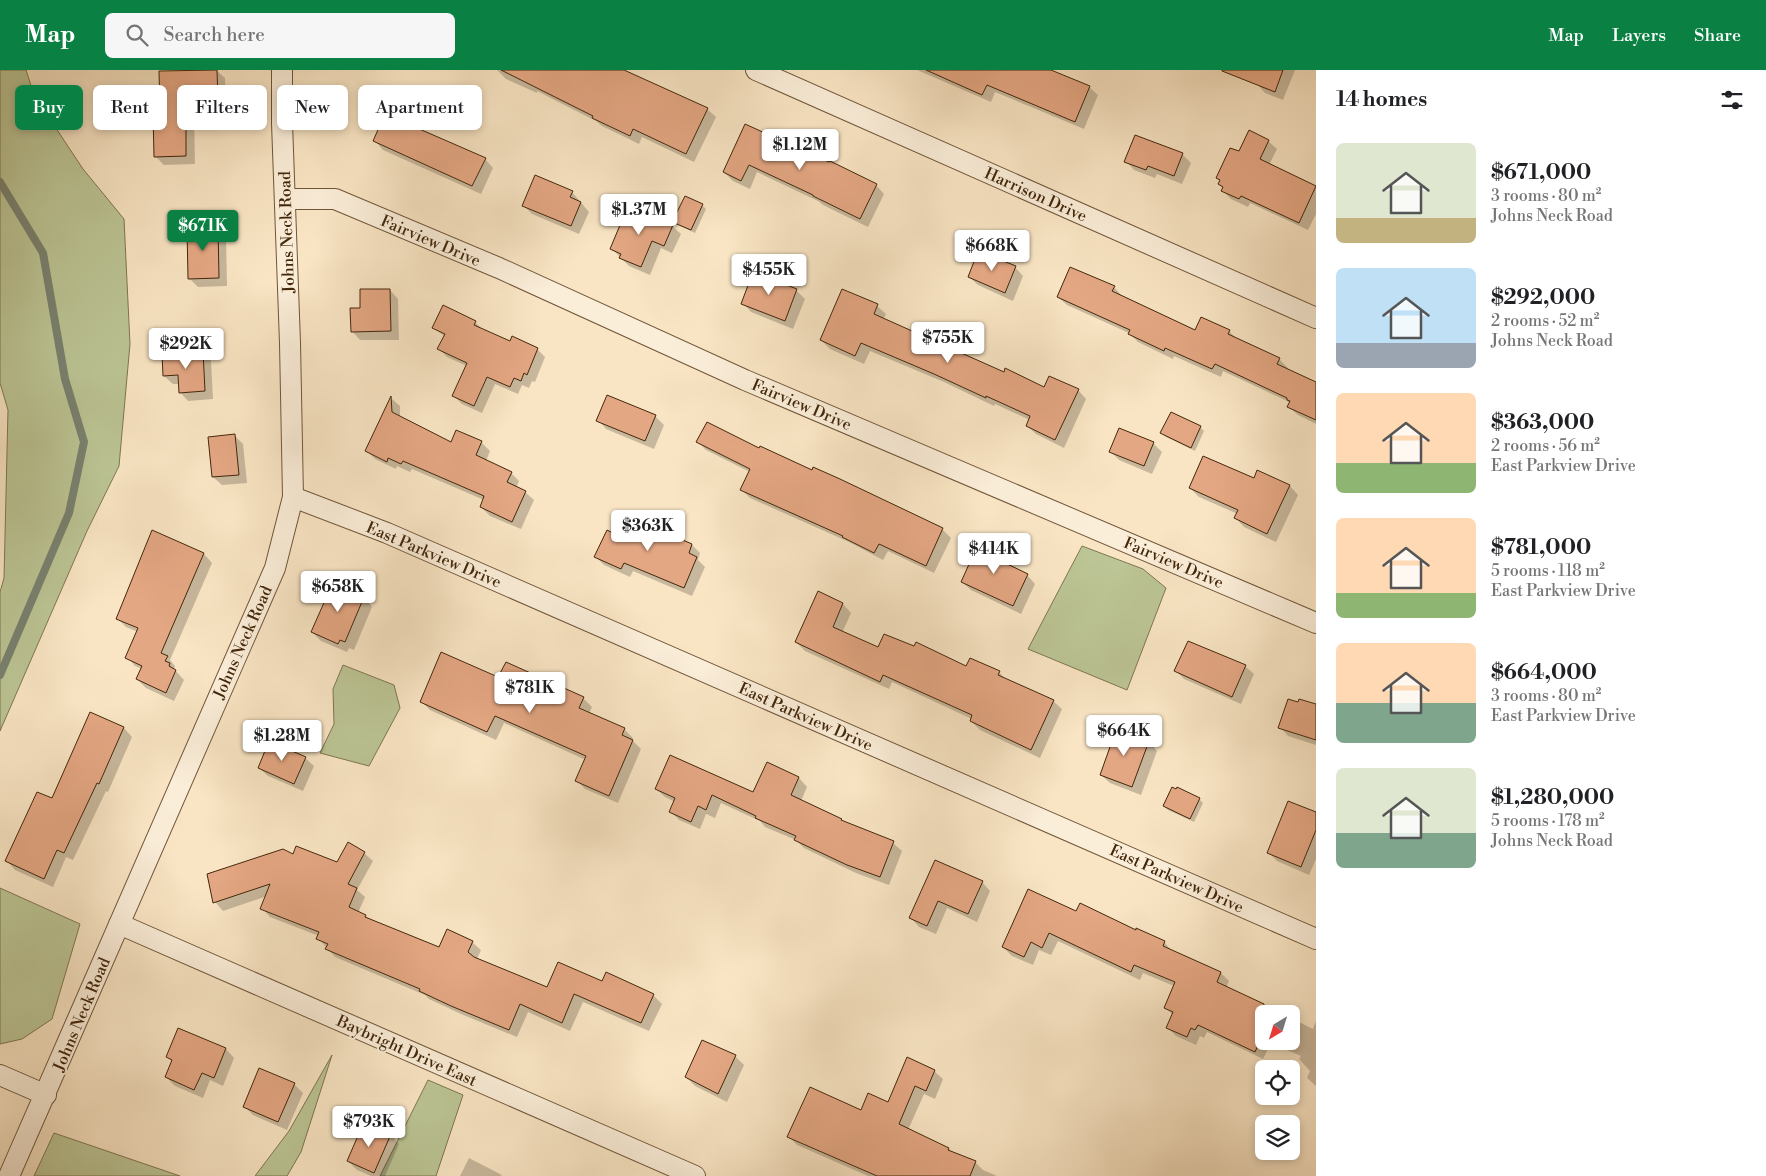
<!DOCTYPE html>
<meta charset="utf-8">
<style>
:root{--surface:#fff;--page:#f6f6f6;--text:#202124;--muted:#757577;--accent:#0b8043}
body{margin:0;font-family:"Libre Bodoni",serif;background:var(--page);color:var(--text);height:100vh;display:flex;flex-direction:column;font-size:19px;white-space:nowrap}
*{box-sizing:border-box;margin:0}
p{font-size:16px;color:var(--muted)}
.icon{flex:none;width:28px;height:28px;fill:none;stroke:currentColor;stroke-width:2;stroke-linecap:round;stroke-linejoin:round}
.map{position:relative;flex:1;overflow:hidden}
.drawer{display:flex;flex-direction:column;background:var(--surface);width:450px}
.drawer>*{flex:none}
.guide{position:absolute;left:15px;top:15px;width:475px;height:45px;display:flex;gap:10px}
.needle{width:32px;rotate:218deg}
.tools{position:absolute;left:1255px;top:935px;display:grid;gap:10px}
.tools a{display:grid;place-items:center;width:45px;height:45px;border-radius:8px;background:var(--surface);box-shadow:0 2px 8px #0003;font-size:25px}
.price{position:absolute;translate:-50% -42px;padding:0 11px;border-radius:5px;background:#fff;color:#222;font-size:16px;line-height:32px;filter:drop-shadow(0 1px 2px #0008)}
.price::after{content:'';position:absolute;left:50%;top:30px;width:15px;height:11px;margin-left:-8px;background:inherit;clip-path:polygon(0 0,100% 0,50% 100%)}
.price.on{background:var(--accent);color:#fff}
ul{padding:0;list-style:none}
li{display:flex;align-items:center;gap:15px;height:125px;padding:0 20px}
li span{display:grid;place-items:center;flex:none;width:140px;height:100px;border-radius:8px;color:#555}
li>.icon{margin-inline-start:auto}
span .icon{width:60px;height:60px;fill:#fffc;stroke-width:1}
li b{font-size:21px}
h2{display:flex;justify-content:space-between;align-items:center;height:60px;padding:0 20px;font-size:21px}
.chip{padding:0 18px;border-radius:8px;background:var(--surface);box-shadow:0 2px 8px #0003;font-size:18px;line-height:45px}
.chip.on{background:var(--accent);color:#fff}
header{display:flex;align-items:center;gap:30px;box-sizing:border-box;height:70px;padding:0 25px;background:var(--accent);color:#fff}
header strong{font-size:24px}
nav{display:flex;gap:28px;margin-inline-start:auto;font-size:18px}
.search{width:350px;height:45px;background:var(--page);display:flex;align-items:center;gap:12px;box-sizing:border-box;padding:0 18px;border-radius:8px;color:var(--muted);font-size:19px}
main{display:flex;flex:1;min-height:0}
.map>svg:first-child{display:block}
.green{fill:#bcc595;stroke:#7f7650}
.shadow{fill:#0003}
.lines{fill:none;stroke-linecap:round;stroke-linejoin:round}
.stream{stroke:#798270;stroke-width:8}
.building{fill:#e4a783;stroke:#42270b}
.street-casing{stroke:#705639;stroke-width:22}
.street{stroke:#fbeed9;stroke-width:20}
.labels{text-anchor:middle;stroke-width:4;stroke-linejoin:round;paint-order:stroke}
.street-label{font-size:16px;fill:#42270b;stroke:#fbeed9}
</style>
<header>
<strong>Map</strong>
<div class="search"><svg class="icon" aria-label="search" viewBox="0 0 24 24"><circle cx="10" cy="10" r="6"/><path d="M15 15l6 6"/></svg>Search here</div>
<nav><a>Map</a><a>Layers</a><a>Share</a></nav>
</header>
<main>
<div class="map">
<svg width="1316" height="1106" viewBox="0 0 1316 1106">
<rect width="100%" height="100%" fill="#f9e5c4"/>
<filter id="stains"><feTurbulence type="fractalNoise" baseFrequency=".004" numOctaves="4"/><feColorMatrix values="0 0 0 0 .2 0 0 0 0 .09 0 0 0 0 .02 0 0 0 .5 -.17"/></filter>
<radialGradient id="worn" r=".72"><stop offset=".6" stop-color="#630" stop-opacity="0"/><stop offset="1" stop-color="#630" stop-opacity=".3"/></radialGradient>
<path class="green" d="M0 0H26L34 25 83 99 124 149 130 274 119 396 87 461 0 661V522L4 508 8 340 0 313Z
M1082 476 1143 499 1166 518 1127 620 1028 579Z
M343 595 394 615 400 638 369 696 320 683 334 654 333 619Z
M0 818 80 854 52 949 22 969 0 974Z
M332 985 301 1082 287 1106H255L289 1061Z
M428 1010 463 1025 436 1106H380Z
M54 1063 180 1106H34Z"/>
<path class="shadow" d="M216 0 225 8 226 39 194 41 195 94 164 95 155 86 162 44 160 2Z
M497 0H622L707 39 716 47 694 92 642 67 639 74 602 56 596 51 537 21V23L506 9Z
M917 0H1048L1089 17 1098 25 1084 59 995 22 991 32Z
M1262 0H1295L1283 30 1265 23 1257 14Z
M745 56 876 115 884 124 868 157 823 135 818 131 757 102 750 119 733 111 724 102Z
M375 71 485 89 493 98 481 124 383 80Z
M1268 71 1277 79 1269 95 1316 117V144L1308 160 1250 133 1248 137 1231 129 1223 121 1224 119 1219 114 1221 111 1217 107Z
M1182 84 1191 93 1182 114 1157 104 1155 108 1134 100 1126 91Z
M572 122 589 142 579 164 532 144 523 135Z
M702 135 706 139 695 163 678 155 674 152Z
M672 156 681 164 672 183 661 178 650 205 629 196 612 179Z
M218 157 226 166 227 216 198 217 189 208Z
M1015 197 1023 206 1013 231 978 215 969 207Z
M1114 217 1122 226 1195 262 1229 261 1238 270 1279 289 1288 298 1287 300 1316 314V354L1298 345 1289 337 1291 333 1223 301 1221 307 1174 286 1173 289 1138 272 1129 263 1067 235 1058 227Z
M390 220 398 229 399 270H360L352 261 362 239Z
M796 220 805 229 793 259 751 242 743 233Z
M877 236 886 244 883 250 1004 303 1044 318 1078 320 1086 329 1064 378 1036 364 1027 356 1030 350 995 334 994 336 944 312 870 281 864 294 830 279 821 270Z
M475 252 483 260 511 273 537 279 545 287 535 312 532 311 529 318 522 315 518 324 495 314 482 343 462 334 454 326 467 296 447 287 439 279 445 267 433 257Z
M202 282 211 291 213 329 188 331 180 322 179 314H173L164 306Z
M392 329 400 336V348L452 374 457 362 481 372 490 381 486 391 511 403 519 411 516 418 525 422 534 430 521 459 490 446 481 437 484 430 412 399 410 402 397 396 396 399 375 389 366 380Z
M655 346 664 355 654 379 606 359 598 350Z
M1200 357 1204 361 1195 381 1166 367 1162 363Z
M234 365 243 374 247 413 222 415 213 407Z
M698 372 812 401 840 410 942 459 951 468 934 503 888 481 883 490 849 472 750 428 742 420 750 402 706 380Z
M1153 373 1162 382 1152 404 1119 390 1111 382Z
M1258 402 1290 416 1298 425 1276 472 1244 457 1236 448 1238 444 1199 427 1190 418 1254 409Z
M628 447 692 475 700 483 698 490 705 497 692 526 633 501 630 507 604 495 596 487 619 467Z
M153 461 204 484 212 493 170 590 175 596 174 599 184 610 174 631 146 618 137 609 142 599 135 596 127 587 138 562 126 557 118 549Z
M1001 483 1010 492 1008 496 1027 505 1035 514 1021 544 971 520 962 512Z
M334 511 360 522 372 537 354 580 349 578 347 582 321 571 312 562Z
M818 523 843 534 851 543 842 563 879 579 967 598 999 602 1007 611 1053 631 1062 639 1040 688 980 660 971 651 972 649 892 612 889 619 805 581 796 572Z
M506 593 583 628 592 637 589 644 624 659 633 668 632 670 641 679 618 733 585 719 577 711 586 690 504 653 496 670 430 640 421 631 499 609Z
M1245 596 1254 604 1241 634 1184 609 1176 601Z
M1316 636V675L1288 666 1280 657Z
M91 644 124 658 132 667 108 722 106 721 73 790 66 787 53 817 15 800 7 791 53 730Z
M1113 659 1149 672 1157 681 1141 725 1110 713 1101 705 1111 678 1107 675Z
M305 688 314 696 303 721 268 706 259 698Z
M768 694 799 708 807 717 801 731 842 750 845 753 893 773 902 781 889 815 856 803 804 778 796 770 765 757 760 751 721 733 715 748 706 744 700 759 679 750 671 742 675 732 665 727 656 719 754 723Z
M1199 729 1203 733 1194 752 1168 740 1164 736Z
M1316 743V789L1309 805 1277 791 1268 782Z
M364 783 373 791 357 820 365 827 358 843 366 846 371 851 440 878 472 872 481 880 477 889 548 918 602 913 653 925 662 934 649 961 583 932 570 961 528 942 517 967 461 944 429 929 425 925 335 887 318 868 319 866 270 847 262 838 267 826 223 841 215 832 294 786 337 794Z
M935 792 982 812 990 821 977 852 947 838 936 864 919 857 911 848Z
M1076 842 1164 872 1172 881 1221 903 1229 911 1226 918 1281 944H1264V971H1291V948L1313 959 1316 951V1016L1307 1008 1310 1001 1299 989 1301 986 1271 973 1263 989 1207 962 1204 968 1200 966 1196 975 1176 966 1168 958 1173 945 1165 937 1174 916 1143 903 1140 910 1058 871 1051 885 1039 880 1033 895 1012 886 1003 877Z
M179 960 226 979 234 988 223 1016 210 1010 203 1028 175 1016 166 1007 173 992 168 987Z
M735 986 744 995 727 1032 695 1016 686 1007Z
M934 1001 943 1009 935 1029 924 1024 908 1060 949 1079 954 1084 975 1092 983 1100 997 1106H868L797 1075 789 1067 889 1033Z
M294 1014 303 1023 287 1060 253 1045 244 1036Z
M365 1054 391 1065 399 1074 385 1106H371L357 1100 348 1091Z
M469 1088 500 1104 502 1106H460Z"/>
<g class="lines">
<path class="stream" d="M0 112 43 183 65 309 84 372 69 443 0 605"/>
</g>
<path class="building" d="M217 0 218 31 186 33V86L154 87 153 43H160L159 1Z
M501 0H624L708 38 686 84 633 59 630 66 592 48 593 46Z
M926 0H1051L1090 16 1075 52 987 15 982 25Z
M1222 0H1283L1275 22 1222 1Z
M385 44 486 88 472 116 373 71Z
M745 54 829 92 830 91 877 114 860 149 813 126V125L749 95 741 111 723 102Z
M1249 60 1269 70 1260 89 1316 116 1299 153 1241 126 1239 129 1221 121 1223 117 1218 114 1220 110 1216 108 1230 78 1239 81Z
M1135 65 1183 83 1174 106 1148 96 1146 100 1124 92Z
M535 105 573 121 570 127 581 132 571 156 522 136Z
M685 126 703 134 691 160 672 152Z
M628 136 673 155 664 176 652 171 641 197 619 188 621 184 610 179Z
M218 156 219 208 188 209 187 157Z
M978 181 1016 196 1005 223 968 207Z
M1070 197 1115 216 1112 221 1195 260 1201 247 1230 260 1228 264 1280 288 1277 294 1316 312V350L1287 337 1290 331 1287 330V328L1215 294 1212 299 1165 278 1164 281 1128 264 1130 260 1057 227Z
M753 202 797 219 785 251 741 234Z
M360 219H390L391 261 351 262 350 238H360Z
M842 219 878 234 874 244 1004 302 1005 298 1044 317 1049 306 1079 319 1055 370 1026 356 1030 346 986 326V328L934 304 861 273 855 286 820 270Z
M443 235 476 251 474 255 510 271 512 266 538 278 527 305 524 303 521 311 514 308 510 317 487 307 474 336 452 326 467 293 437 279 445 264 432 258Z
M203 281 205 321 179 323 178 305 163 306 162 284Z
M607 325 656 345 645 371 596 351Z
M391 326 392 342 451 372 456 360 482 371 476 385 512 402 507 412 526 421 512 452 480 437 484 426 403 391 401 394 388 388 387 392 365 381Z
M1171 342 1201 356 1191 378 1160 363Z
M707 352 759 378 760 376 812 400 813 397 840 409 943 458 926 496 879 474 874 483 842 467 843 466 740 420 750 399 696 372Z
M1119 358 1154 372 1144 396 1109 382Z
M235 364 239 405 212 407 208 367Z
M1203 386 1254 408 1257 400 1290 415 1267 464 1234 448 1238 440 1189 418Z
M628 446 692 474 689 483 697 487 684 518 624 493 621 499 594 487 607 460 619 466Z
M152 460 204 483 161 583 168 586 165 591 170 593 169 596 176 600 166 623 136 609 142 596 125 588 138 558 116 549Z
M979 472 1002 482 999 490 1028 504 1013 536 961 512Z
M334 510 360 521 359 525 364 527 345 572 340 570 338 574 311 562Z
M818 521 843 533 833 557 878 577 884 564 914 576 916 572 966 596 970 588 1000 601 998 605 1054 630 1031 680 970 651 972 645 883 605 880 612 795 572Z
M1188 571 1246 595 1232 627 1174 601Z
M441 582 498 607 506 592 584 627 579 638 625 658 622 665 633 670 609 726 575 711 586 686 495 646 487 662 420 632Z
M1288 629 1298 632 1299 629 1316 634V670L1278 658Z
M90 642 124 657 99 714 97 713 64 783 57 780 44 809 5 791 37 722 52 728Z
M1112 657 1149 671 1132 717 1100 705 1110 677 1106 675Z
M269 671 306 687 294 714 258 698Z
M670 685 753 722 767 692 799 707 791 725 842 749 841 750 894 771 880 807 847 795 794 770 796 766 755 748 756 746 712 725 706 740 698 736 691 752 669 742 675 728 655 719Z
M1172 717 1176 719 1177 717 1200 728 1190 749 1163 736Z
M1288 731 1316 742V760L1301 797 1267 783Z
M348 772 365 782 348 814 357 818 349 837 366 845 365 847 439 877 447 859 473 871 468 882 474 887 547 917 558 892 602 911 606 902 654 924 641 953 574 924 562 953 520 934 509 960 451 936 419 921 420 919 325 879 328 874 316 869 319 862 260 839 270 814 213 833 207 804 283 779 293 784 296 776 337 792Z
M935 790 983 811 968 844 938 831 927 856 909 848Z
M1028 819 1076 841 1080 833 1136 860V858L1165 871 1163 876 1221 902 1217 912 1264 934V962L1255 982 1198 955 1195 960 1191 958 1187 967 1166 958 1173 942 1164 938 1175 912 1134 895 1131 902 1049 863 1042 878 1031 872 1024 887 1002 877Z
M178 958 226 978 214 1008 202 1003 194 1020 165 1007 172 990 166 987Z
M702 970 736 985 718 1024 685 1007Z
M907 987 935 1000 926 1021 915 1016 899 1054 949 1078 948 1080 976 1091 970 1106H877L787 1067 810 1017 861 1040 868 1023 888 1032Z
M259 998 295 1013 278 1052 243 1037Z
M364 1052 391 1064 374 1103 347 1091Z"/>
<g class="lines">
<g class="street-casing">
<path id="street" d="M756 0 1316 248
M286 129H335L499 198 745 310 1316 553
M293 427 387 463 1316 869
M119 854 695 1106
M0 1005 46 1025
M9 1106 275 498 293 427 290 273 282 53V0"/>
</g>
<use href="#street" class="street"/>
</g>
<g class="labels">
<g class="street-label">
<text transform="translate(1036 124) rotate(24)" y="6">Harrison Drive</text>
<text transform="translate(286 162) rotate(-92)" y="6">Johns Neck Road</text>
<text transform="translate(431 170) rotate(23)" y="6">Fairview Drive</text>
<text transform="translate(802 334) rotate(23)" y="6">Fairview Drive</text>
<text transform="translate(434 484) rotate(23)" y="6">East Parkview Drive</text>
<text transform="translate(1174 492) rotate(23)" y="6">Fairview Drive</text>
<text transform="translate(242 572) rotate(-66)" y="6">Johns Neck Road</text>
<text transform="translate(806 646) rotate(24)" y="6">East Parkview Drive</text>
<text transform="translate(1177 808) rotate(24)" y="6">East Parkview Drive</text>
<text transform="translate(81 944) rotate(-67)" y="6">Johns Neck Road</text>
<text transform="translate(407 980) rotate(24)" y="6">Baybright Drive East</text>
</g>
</g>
<rect width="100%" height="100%" filter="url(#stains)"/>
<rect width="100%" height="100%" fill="url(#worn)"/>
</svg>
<div class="tools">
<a><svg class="needle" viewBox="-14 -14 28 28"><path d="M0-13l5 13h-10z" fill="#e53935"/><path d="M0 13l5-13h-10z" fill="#757577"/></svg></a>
<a><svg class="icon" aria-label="locate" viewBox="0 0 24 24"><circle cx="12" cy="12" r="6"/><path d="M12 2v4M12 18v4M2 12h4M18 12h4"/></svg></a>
<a><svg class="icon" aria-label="layers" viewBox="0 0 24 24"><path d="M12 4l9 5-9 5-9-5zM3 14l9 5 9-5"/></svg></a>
</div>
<b class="price" style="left:800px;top:101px">$1.12M</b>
<b class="price" style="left:639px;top:166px">$1.37M</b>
<b class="price on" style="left:203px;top:182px">$671K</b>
<b class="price" style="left:992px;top:202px">$668K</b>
<b class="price" style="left:769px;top:226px">$455K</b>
<b class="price" style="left:948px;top:294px">$755K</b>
<b class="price" style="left:186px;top:300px">$292K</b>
<b class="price" style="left:648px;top:482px">$363K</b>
<b class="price" style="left:994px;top:505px">$414K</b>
<b class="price" style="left:338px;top:543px">$658K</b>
<b class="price" style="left:530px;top:644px">$781K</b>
<b class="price" style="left:1124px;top:687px">$664K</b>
<b class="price" style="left:282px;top:692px">$1.28M</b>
<b class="price" style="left:369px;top:1078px">$793K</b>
<div class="guide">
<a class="chip on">Buy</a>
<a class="chip">Rent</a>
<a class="chip">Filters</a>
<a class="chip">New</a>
<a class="chip">Apartment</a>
</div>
</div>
<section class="drawer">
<h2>14 homes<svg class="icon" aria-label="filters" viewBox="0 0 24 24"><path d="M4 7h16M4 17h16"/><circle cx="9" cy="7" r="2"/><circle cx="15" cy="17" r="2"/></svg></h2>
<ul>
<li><span style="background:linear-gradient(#dfe7d0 75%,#c2b280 0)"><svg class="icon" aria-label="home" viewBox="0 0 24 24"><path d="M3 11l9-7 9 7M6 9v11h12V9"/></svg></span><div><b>$671,000</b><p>3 rooms · 80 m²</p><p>Johns Neck Road</p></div></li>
<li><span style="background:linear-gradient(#bfe0f5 75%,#9aa5b1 0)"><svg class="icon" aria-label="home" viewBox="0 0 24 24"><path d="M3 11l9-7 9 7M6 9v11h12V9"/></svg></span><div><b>$292,000</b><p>2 rooms · 52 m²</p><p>Johns Neck Road</p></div></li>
<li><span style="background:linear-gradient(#ffd9b3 70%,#8fb573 0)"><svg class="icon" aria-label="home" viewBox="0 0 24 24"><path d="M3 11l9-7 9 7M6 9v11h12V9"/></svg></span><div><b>$363,000</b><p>2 rooms · 56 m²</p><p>East Parkview Drive</p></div></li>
<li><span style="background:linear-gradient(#ffd9b3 75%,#8fb573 0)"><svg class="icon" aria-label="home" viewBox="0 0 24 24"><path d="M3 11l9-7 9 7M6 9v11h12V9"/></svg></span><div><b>$781,000</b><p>5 rooms · 118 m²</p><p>East Parkview Drive</p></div></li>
<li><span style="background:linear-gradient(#ffd9b3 60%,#7fa58c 0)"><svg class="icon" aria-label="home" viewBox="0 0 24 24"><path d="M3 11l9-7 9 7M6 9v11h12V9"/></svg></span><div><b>$664,000</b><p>3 rooms · 80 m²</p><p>East Parkview Drive</p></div></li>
<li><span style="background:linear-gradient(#dfe7d0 65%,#7fa58c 0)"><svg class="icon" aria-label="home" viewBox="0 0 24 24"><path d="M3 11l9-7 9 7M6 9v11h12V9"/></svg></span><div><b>$1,280,000</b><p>5 rooms · 178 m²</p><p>Johns Neck Road</p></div></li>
</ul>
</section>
</main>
